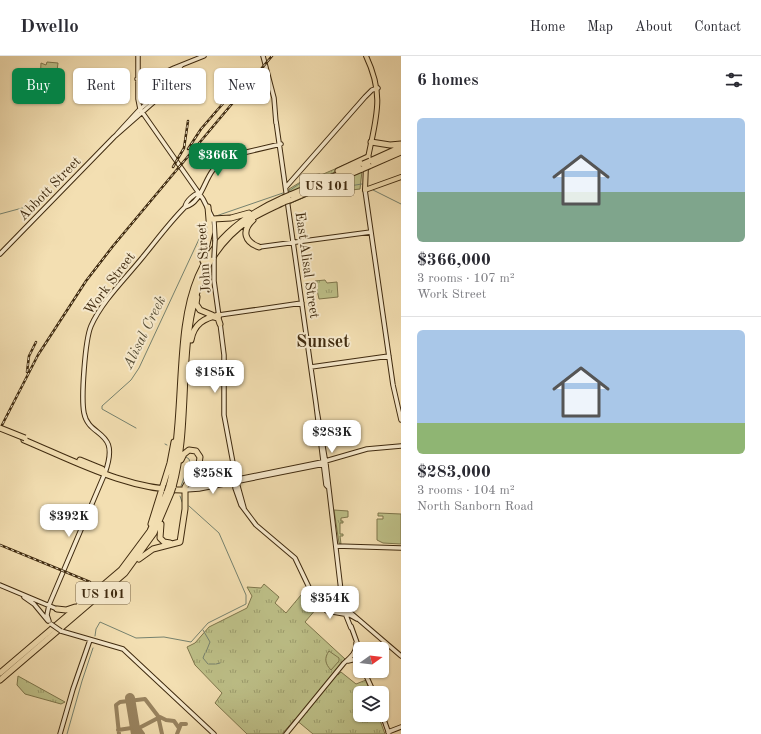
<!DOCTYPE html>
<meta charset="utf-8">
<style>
:root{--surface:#fff;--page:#f7f7f7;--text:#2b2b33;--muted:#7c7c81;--line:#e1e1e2;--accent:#0b8043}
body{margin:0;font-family:"Old Standard TT",serif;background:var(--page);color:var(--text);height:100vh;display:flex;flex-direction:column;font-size:15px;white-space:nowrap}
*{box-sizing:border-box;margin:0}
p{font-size:13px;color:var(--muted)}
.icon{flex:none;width:22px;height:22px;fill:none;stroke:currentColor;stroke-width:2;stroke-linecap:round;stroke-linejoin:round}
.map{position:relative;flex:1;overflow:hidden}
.details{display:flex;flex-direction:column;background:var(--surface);width:360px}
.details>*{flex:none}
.guide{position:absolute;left:12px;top:12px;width:329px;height:36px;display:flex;gap:8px}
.needle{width:26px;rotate:75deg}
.buttons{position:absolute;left:353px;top:586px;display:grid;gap:8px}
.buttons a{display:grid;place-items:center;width:36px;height:36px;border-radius:6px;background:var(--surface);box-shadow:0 1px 3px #0004;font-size:20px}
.price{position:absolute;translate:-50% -34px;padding:0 9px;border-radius:8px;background:#fff;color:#222;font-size:13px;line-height:26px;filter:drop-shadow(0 1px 2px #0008)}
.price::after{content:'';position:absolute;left:50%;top:24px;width:12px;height:9px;margin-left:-6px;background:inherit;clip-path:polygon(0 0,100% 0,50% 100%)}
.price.on{background:var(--accent);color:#fff}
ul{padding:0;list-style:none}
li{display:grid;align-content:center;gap:8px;height:212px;padding:0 16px}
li+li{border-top:1px solid var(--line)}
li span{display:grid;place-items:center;height:124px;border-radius:6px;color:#555}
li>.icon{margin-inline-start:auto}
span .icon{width:72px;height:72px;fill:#fffc;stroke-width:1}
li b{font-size:17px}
h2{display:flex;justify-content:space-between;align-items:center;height:48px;padding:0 16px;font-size:17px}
.tag{padding:0 14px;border-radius:6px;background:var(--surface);box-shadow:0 1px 3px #0004;font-size:14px;line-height:36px}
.tag.on{background:var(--accent);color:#fff}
header{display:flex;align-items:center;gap:24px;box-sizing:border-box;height:56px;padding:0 20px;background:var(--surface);border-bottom:1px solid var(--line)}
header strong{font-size:19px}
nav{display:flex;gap:22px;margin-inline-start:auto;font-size:14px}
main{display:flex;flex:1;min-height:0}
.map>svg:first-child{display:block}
.grass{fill:url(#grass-tufts);stroke:#7e764c}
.pitch{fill:#bec189;stroke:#7e764c}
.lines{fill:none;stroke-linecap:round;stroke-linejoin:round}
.stream{stroke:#76826f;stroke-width:1}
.taxiway{stroke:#998460;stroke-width:4}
.runway{stroke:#998460;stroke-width:10}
.secondary-casing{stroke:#3f2a0f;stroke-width:5.5}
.primary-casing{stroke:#3f2a0f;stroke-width:6}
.highway-casing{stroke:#3f2a0f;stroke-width:7}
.secondary{stroke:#f7eacd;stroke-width:3.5}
.primary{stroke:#f3dfb2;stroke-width:4}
.highway{stroke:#f3dfb2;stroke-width:5}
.rail-casing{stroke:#3f2a0f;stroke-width:2.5}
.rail{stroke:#f7eacd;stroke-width:1;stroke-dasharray:3;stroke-linecap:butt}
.secondary-bridge-casing{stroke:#3f2a0f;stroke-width:5.5;stroke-linecap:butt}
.highway-bridge-casing{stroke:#3f2a0f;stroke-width:7;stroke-linecap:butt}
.secondary-bridge{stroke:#f7eacd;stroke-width:3.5}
.highway-bridge{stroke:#f3dfb2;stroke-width:5}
.labels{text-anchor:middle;stroke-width:4;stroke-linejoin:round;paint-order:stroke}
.shield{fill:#f7eacd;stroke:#766448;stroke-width:1}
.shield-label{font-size:13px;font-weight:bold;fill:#3f2a0f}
.street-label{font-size:14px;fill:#3f2a0f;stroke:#f7eacd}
.water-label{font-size:15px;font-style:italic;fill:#564e37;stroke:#f7eacd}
.district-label{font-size:18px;font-weight:bold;fill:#3f2a0f;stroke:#f7eacd}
</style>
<header>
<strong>Dwello</strong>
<nav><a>Home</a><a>Map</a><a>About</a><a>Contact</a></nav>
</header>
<main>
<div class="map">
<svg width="401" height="678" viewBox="0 0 401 678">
<defs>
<pattern id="grass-tufts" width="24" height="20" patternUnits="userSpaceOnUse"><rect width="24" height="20" fill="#bec189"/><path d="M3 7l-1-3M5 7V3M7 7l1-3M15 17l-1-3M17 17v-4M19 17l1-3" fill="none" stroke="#9c9d6e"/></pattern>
</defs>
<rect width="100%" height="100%" fill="#f3dfb2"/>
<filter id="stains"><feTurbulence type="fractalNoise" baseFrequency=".005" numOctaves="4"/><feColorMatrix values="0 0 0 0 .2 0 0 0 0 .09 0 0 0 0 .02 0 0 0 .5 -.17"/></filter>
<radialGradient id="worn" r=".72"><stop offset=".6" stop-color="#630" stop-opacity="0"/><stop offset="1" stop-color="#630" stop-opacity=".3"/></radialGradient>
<path class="grass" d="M47 6 58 7 57 15H60V21L48 20V25H40L41 7 46 9Z
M365 100V101L290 138 289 133 312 119 320 118 321 119Z
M362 115 360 133 310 139 291 147Z
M325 224 327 227 337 226 338 241 319 243 315 225Z
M334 454 348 455V461L341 462V465H343V467H340V478H343V480H340L341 488 339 487Z
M264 528 279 541 275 547 286 557 306 533 311 543 317 552 305 566 345 603 334 616 338 619 341 616 356 628 366 624 370 637H360V659H378L385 678H313L295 663 282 678H247L215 647 222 637 195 609 187 591 195 587 209 571 247 552 252 540 247 531 261 532Z
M18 620 65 646 61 648 25 638 17 629Z"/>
<path class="pitch" d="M378 457 401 458V488L383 487 377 484V463H383V460H378Z
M329 595 339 602V605L331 614C325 608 324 602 329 595Z"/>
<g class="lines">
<path class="stream" d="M330 133 362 128
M373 134 401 148
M289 135 309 121 315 122
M0 158 26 151 41 141
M216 160 283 137
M136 372 102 353V350L131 324 139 312 207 166
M165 388 167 389
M181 430 190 407 189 403 186 401
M180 440 182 446
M203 574 210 586 206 596
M95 580 96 573 100 566 136 582 164 581 191 586 208 567 246 548V539L219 477 189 450
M205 597 203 602 208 608
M209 608H215
M216 608 220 607
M67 678 82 625 93 592"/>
<path class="taxiway" d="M139 672 160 661 166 664 174 665 179 672
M118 674 138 671 143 678
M119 678 116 649 120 646 145 643 158 660 162 678
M177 678 181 668H186"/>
<path class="runway" d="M130 642 136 678"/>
<g class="secondary-casing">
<path id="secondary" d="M138 0V43L140 53 203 143 214 165 215 184
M263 0 274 42 276 67
M137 23 153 22 174 12
M276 65 316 348 326 429 328 431
M117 78 140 53 163 34 174 12 204 0
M286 131 365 41 372 34 378 32
M365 134 393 329 401 364
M185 151C201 147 204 125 213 114 219 108 227 103 234 99L281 88
M259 191 371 176
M0 198 114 81 163 38 175 16 181 10
M214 202V225L219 261
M219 259 302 247
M220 267 224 299V359L236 423 244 452
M311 311 389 300
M317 355 326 408 343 552 351 572
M236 423 235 432 241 449 256 469 295 502 316 546 327 555 350 559 357 563
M184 434 322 406 367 393 401 390
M184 434 199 433 324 408
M336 490 401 492
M0 529 57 553
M342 539 346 557
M24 541 34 548 48 565
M326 553 351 557 401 600
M49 565 47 559 49 549 105 417C121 372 89 383 84 357 81 342 85 284 91 270 102 245 125 223 142 202 156 185 169 167 185 151 186 145 194 138 199 137
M351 570 360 595
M61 575 123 593 214 678
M356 603 360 602
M348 605 356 603
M364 615 374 637
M382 658 389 678
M388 676 401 671
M60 678 73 633 90 584
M286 678 344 607C351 601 357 596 356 587"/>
</g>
<g class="primary-casing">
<path id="primary" d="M366 0C385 40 376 61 368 102
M366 109 365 134 401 121"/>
</g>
<g class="highway-casing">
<path id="highway" d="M371 86 390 89 401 88
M370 105 401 91
M369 110 401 96
M338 115 368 101
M290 139 363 108
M290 144 362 113
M213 163 231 162 249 157
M253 164C241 175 245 186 259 191
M203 205 210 176 208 151
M197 241 196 248 200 254 212 259
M214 261 218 262 220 268
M191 284C194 268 204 262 219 259
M24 384C74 405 130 435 184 434
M80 404 102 413 105 417
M169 430C175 409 176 389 178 367 186 265 175 190 283 142
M173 431C198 342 161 224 249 164 260 157 272 152 284 146
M151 468 170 407 174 386
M161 468 160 482 164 486 170 487
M139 503 153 493 180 486 185 453V431L199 408 200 401 196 395 189 394 184 398 181 404
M57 553 66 554 75 551
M0 617 121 514 150 475 167 436
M0 624 125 517 154 477 171 437"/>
</g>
<use href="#secondary" class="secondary"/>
<use href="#primary" class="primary"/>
<use href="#highway" class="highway"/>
<g class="rail-casing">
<path id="rail" d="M188 93 201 73 226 44
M173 111 184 92 188 65
M27 316 29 300 36 286
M0 373 38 299 86 225 113 190 272 0
M0 489 90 526"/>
</g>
<use href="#rail" class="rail"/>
<g class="secondary-bridge-casing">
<path id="secondary-bridge" d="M214 202 215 184
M51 568 61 575"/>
</g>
<g class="highway-bridge-casing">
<path id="highway-bridge" d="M363 108 370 105
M362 113 369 110
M283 142 290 139
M284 146 290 144
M0 372 25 382
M167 436 169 430
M171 437 173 431"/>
</g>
<use href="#secondary-bridge" class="secondary-bridge"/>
<use href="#highway-bridge" class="highway-bridge"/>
</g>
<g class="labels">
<g class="shield">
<rect x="300" y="118" width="54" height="22" rx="3"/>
<rect x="76" y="526" width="54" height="22" rx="3"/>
</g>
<g class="shield-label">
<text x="327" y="134">US 101</text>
<text x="103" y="542">US 101</text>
</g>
<g class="street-label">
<text transform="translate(49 132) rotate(-46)" y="5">Abbott Street</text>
<text transform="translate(203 202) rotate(-94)" y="5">John Street</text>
<text transform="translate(308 209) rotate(82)" y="5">East Alisal Street</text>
<text transform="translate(109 227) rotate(-53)" y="5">Work Street</text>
</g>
<g class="water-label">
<text transform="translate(144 276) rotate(-64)" y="5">Alisal Creek</text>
</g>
<g class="district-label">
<text x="323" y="291">Sunset</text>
</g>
</g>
<rect width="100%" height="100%" filter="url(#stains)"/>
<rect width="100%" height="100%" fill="url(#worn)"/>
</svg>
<div class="buttons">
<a><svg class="needle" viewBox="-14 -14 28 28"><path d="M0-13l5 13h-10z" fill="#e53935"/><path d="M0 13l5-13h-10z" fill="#7c7c81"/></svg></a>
<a><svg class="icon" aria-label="layers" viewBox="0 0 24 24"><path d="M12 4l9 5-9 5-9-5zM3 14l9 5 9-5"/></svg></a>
</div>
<b class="price on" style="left:218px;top:121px">$366K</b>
<b class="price" style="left:215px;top:338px">$185K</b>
<b class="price" style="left:332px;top:398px">$283K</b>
<b class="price" style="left:213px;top:439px">$258K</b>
<b class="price" style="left:69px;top:482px">$392K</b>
<b class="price" style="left:330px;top:564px">$354K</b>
<div class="guide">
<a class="tag on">Buy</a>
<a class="tag">Rent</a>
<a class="tag">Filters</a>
<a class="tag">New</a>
</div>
</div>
<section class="details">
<h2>6 homes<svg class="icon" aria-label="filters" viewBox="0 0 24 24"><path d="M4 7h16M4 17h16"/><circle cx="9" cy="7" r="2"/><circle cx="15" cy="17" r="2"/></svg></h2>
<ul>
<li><span style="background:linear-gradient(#a9c7e8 60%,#7fa58c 0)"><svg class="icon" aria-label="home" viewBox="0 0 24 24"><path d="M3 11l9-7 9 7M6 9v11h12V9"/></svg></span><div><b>$366,000</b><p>3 rooms · 107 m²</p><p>Work Street</p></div></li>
<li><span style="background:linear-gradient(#a9c7e8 75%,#8fb573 0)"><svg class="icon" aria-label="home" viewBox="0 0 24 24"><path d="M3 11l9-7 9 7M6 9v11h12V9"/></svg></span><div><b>$283,000</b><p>3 rooms · 104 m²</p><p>North Sanborn Road</p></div></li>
</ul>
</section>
</main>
